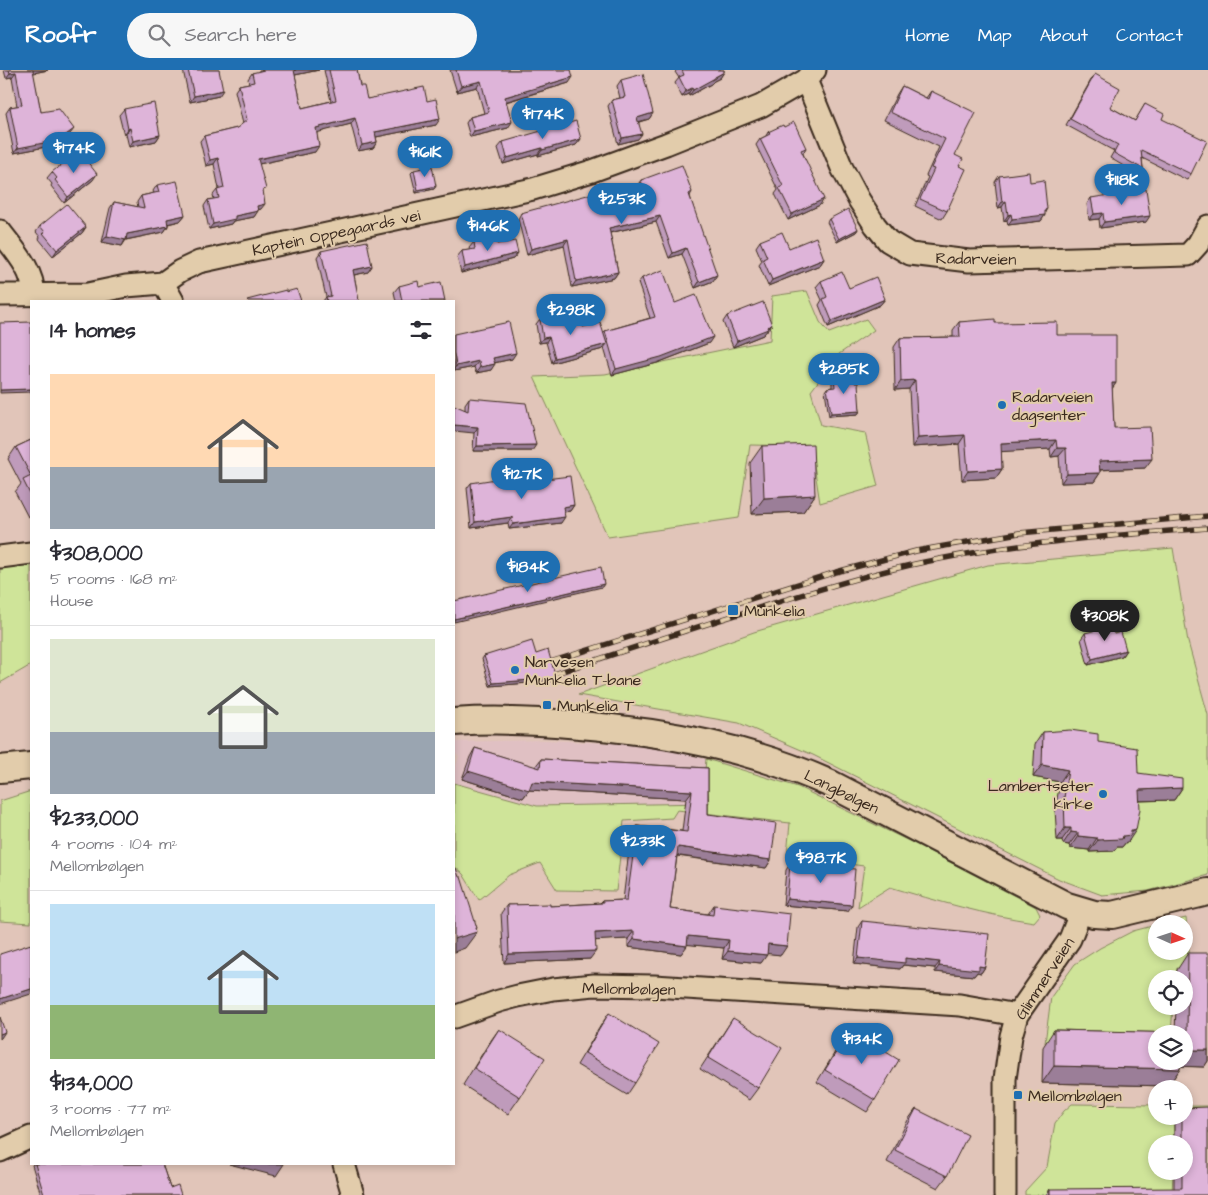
<!DOCTYPE html>
<meta charset="utf-8">
<style>
:root{--surface:#fff;--page:#f7f7f7;--text:#2b2b33;--muted:#7c7c81;--line:#e1e1e2;--accent:#1f6fb2}
body{margin:0;font-family:"Architects Daughter",sans-serif;background:var(--page);color:var(--text);height:100vh;display:flex;flex-direction:column;font-size:19px;white-space:nowrap}
*{box-sizing:border-box;margin:0}
p{font-size:16px;color:var(--muted)}
.icon{flex:none;width:28px;height:28px;fill:none;stroke:currentColor;stroke-width:2;stroke-linecap:round;stroke-linejoin:round}
.map{position:relative;flex:1;overflow:hidden}
.panel{position:absolute;left:30px;top:230px;width:425px;height:865px;display:flex;flex-direction:column;background:var(--surface);border-radius:0px;box-shadow:0 2px 8px #0003}
.panel>*{flex:none}
.needle{width:32px;rotate:93deg}
.fabs{position:absolute;left:1148px;top:845px;display:grid;gap:10px}
.fabs a{display:grid;place-items:center;width:45px;height:45px;border-radius:50%;background:var(--surface);box-shadow:0 2px 8px #0003;font-size:25px}
.price{position:absolute;translate:-50% -42px;padding:0 11px;border-radius:18px;background:var(--accent);color:#fff;font-size:16px;line-height:32px;filter:drop-shadow(0 1px 2px #0008)}
.price::after{content:'';position:absolute;left:50%;top:30px;width:15px;height:11px;margin-left:-8px;background:inherit;clip-path:polygon(0 0,100% 0,50% 100%)}
.price.current{background:#222;color:#fff}
ul{padding:0;list-style:none}
li{display:grid;align-content:center;gap:10px;height:265px;padding:0 20px}
li+li{border-top:1px solid var(--line)}
li span{display:grid;place-items:center;height:155px;border-radius:0px;color:#555}
li>.icon{margin-inline-start:auto}
span .icon{width:90px;height:90px;fill:#fffc;stroke-width:1}
li b{font-size:21px}
h2{display:flex;justify-content:space-between;align-items:center;height:60px;padding:0 20px;font-size:21px}
header{display:flex;align-items:center;gap:30px;box-sizing:border-box;height:70px;padding:0 25px;background:var(--accent);color:#fff}
header strong{font-size:24px}
nav{display:flex;gap:28px;margin-inline-start:auto;font-size:18px}
.search{width:350px;height:45px;background:var(--page);display:flex;align-items:center;gap:12px;box-sizing:border-box;padding:0 18px;border-radius:28px;color:var(--muted);font-size:19px}
.map>svg:first-child{display:block}
.built{fill:#e0c0c3}
.green{fill:#cfe499;stroke:#85875c}
.lines{fill:none;stroke-linecap:round;stroke-linejoin:round}
.minor-casing{stroke:#3b2a1e;stroke-width:25}
.tertiary-casing{stroke:#3b2a1e;stroke-width:30}
.minor{stroke:#e2ccab;stroke-width:21}
.tertiary{stroke:#e2ccab;stroke-width:26}
.rail-casing{stroke:#3b2a1e;stroke-width:5.5}
.rail{stroke:#e2ccab;stroke-width:4;stroke-dasharray:11;stroke-linecap:butt}
.wall{fill:#bf9bbb;stroke:#3b2a1e}
.shaded-wall{fill:#9b7e98;stroke:#3b2a1e}
.building{fill:#deb4d9;stroke:#3b2a1e}
.poi-dot{fill:#1f6fb2;stroke:#e2ccab;stroke-width:2}
.labels{text-anchor:middle;stroke-width:4;stroke-linejoin:round;paint-order:stroke}
.street-label{font-size:16px;fill:#3b2a1e;stroke:#e2ccab}
.poi-label{font-size:16px;fill:#3b2a1e;stroke:#e2ccab;text-anchor:start}
</style>
<header>
<strong>Roofr</strong>
<div class="search"><svg class="icon" aria-label="search" viewBox="0 0 24 24"><circle cx="10" cy="10" r="6"/><path d="M15 15l6 6"/></svg>Search here</div>
<nav><a>Home</a><a>Map</a><a>About</a><a>Contact</a></nav>
</header>
<div class="map">
<svg width="1208" height="1125" viewBox="0 0 1208 1125">
<rect width="100%" height="100%" fill="#e1c5b9"/>
<filter id="ink" filterUnits="userSpaceOnUse"><feTurbulence type="fractalNoise" baseFrequency=".02" numOctaves="2"/><feDisplacementMap in="SourceGraphic" scale="10" xChannelSelector="R" yChannelSelector="G"/><feConvolveMatrix kernelMatrix="1 2 1 2 8 2 1 2 1" color-interpolation-filters="sRGB"/></filter>
<g filter="url(#ink)">
<path class="built" d="M544 670 650 675 706 689 705 700 709 733 537 736 454 713V703L459 686 454 683V672Z"/>
<path class="green" d="M807 221 820 252 829 263 866 249 874 260 839 284 811 321 821 355 865 363 878 416 820 433 811 376 750 375 739 448 608 467 534 307 605 304 770 270 772 226Z
M1173 478 1188 572 1208 645V805L1148 821 1102 825 1059 809 813 685 739 653 578 625 754 562 988 495Z
M31 493V595L0 613V497Z
M706 689 798 717 917 775 1036 837 1040 845 1034 852C985 845 937 831 890 817L858 837 864 796 787 786 790 753 677 740 672 748 624 751 616 821 557 820 540 793 509 805 479 830 463 804 454 796V713L537 736 709 733 705 700Z
M31 721V853L0 851V731Z
M1186 848 1191 899 1177 898 1176 909H1156V936H1173L1171 964H1156V977L1045 973 1051 927 1075 894 1100 878 1133 861 1156 855V881H1184V854H1160Z
M1072 1034 1156 1035V1046H1184V1036H1208V1125L1202 1050H1174V1074H1156V1101H1173L1172 1125H1025V1121L1047 1097 1055 1053 1064 1041Z"/>
<g class="lines">
<g class="minor-casing">
<path id="minor" d="M806 10 842 98 859 130 875 155 888 171 910 184 969 191 1188 185 1198 174 1208 156
M0 161C15 181 33 199 34 225
M163 213 173 231
M0 225 88 224 126 216 163 213 180 201 199 192 533 119 592 101 666 74 761 36 806 10 815 0
M0 487 31 483
M454 947 499 931 518 926 553 919 594 915 654 916 960 935 1017 945
M0 1081 31 1067
M344 1094 353 1125
M1005 1125V1009L1011 966 1017 945 1070 869 1081 841"/>
</g>
<g class="tertiary-casing">
<path id="tertiary" d="M454 652C496 649 538 651 580 655 667 662 751 678 831 714L1067 836 1094 844 1112 845 1208 822
M0 699 31 696"/>
</g>
<use href="#minor" class="minor"/>
<use href="#tertiary" class="tertiary"/>
<g class="rail-casing">
<path id="rail" d="M550 592 836 502 916 481 1019 463 1208 446
M554 604C629 579 705 554 781 531 835 515 889 498 945 488 1032 471 1120 465 1208 458"/>
</g>
<use href="#rail" class="rail"/>
</g>
<path class="wall" d="M4 0H48L33 3 41 42 70 64 56 75 14 83 6 43 10 37 17 36 12 7 6 8Z
M183 0H219V26L190 32Z
M259 0H319L295 5 302 38 331 31 324 0H357L360 16 367 29 427 31 436 55 376 67 377 72 373 78 358 81 351 54 317 62 315 82 259 94 263 123 261 139 258 140 254 147 233 151 231 154 209 159 204 136 208 130 214 129 213 125 217 120 219 119 214 94 206 96 200 71 204 66 237 58 243 54 235 21 239 15 249 13 248 9 252 3 259 2Z
M450 0H571L569 13 506 32 508 58 470 67 466 53 470 47 484 43 477 17 457 22Z
M677 0H724V2L720 8 714 11 711 14 689 26 688 24 682 27 675 13 679 8 675 2Z
M1095 4 1110 37 1135 51 1145 34 1162 49 1191 104 1187 110 1142 88 1143 99 1139 105 1110 88 1114 81 1066 55 1091 10Z
M621 10 653 43 649 49 639 52 638 69 618 74 608 36 612 30 620 28 617 16Z
M902 16 926 28 931 21 959 96 947 141 942 149 915 136 928 107 926 106 939 77 884 50 897 24Z
M124 39 160 65 156 71 129 77 126 64 124 65 119 45Z
M784 57 806 78 803 83 820 135 788 150 775 124 778 120 756 75 760 69 766 66 768 62Z
M581 69 576 75 538 86V84L503 94 498 78 503 72Z
M414 100 436 116 434 119 416 123 411 103Z
M52 102 93 110 64 133 51 116 52 114 47 108Z
M999 106 1030 112 1045 145 1041 151 1008 155 1007 150 1004 151 1002 137 998 138 995 112Z
M641 110 692 122 690 126 713 211 695 218 682 184 669 188 656 152 610 163 618 202 614 208 572 217 564 175 527 185 518 149 521 143 606 136 640 125 637 116Z
M157 115 185 145 180 151 168 154V156L164 162 126 170 122 176 102 172 110 138 114 132 138 137 137 132 141 126 154 123 153 121Z
M1091 128 1146 152 1100 158 1099 149 1089 150 1087 134Z
M829 149 858 159 856 162 837 172 827 152Z
M40 156 86 157 82 163 53 186 39 169 40 167 36 162Z
M760 171 789 178 824 189 820 195 768 216 759 195 762 191 756 177Z
M474 172 497 174 518 183 513 189 461 203 457 187 462 181 470 180 469 178Z
M321 181 372 196 368 202 354 205 359 231H323L326 227 317 187Z
M642 208 675 233 709 273 657 293 612 305 604 278 603 279 552 293 546 272 539 273 536 254 540 249 572 257H583L604 263 605 261 650 248 638 213Z
M821 211 849 218 885 229 880 235 828 257 819 235 822 230 816 217Z
M399 216 419 217 445 231H396L394 222Z
M727 246 768 261H766L763 265 733 277 723 252Z
M959 252 995 253 1057 265 1116 313 1112 318 1114 358 1145 398 1100 400V403L1094 412 1061 413 1059 386 1051 387 1050 379 1001 381 1002 399 996 408 962 410 959 374 912 377 909 319 895 320 894 277 900 268 953 267V260Z
M454 264 512 289 494 293 491 300 476 303 474 297 454 301Z
M834 306 855 313 860 341 858 344 829 346 825 321 827 318 832 317V309Z
M469 328 532 381H473L474 363 465 339V334Z
M31 370V445L28 447 15 422 21 414 8 389 16 377Z
M762 376 815 425 803 442 752 444 750 393Z
M471 413 497 415 574 435 570 441 564 442 561 453 509 459 508 453 471 458 467 418Z
M1085 563 1126 580 1122 586 1088 595 1081 569Z
M536 584 554 611 490 616 482 589 484 586Z
M1043 662 1098 672 1138 703 1182 718 1174 730 1139 731 1128 772H1126L1122 777H1117L1114 781 1089 782V780L1070 778 1069 775 1063 774 1062 770H1057L1055 740 1060 712 1033 707 1035 674Z
M475 678 535 697 541 689 708 698V744L771 790 766 798 677 786 670 839 708 844 714 835 781 885 767 883 761 893 722 889 724 878 687 874 681 884 628 877V869L595 870 590 889 504 893 501 843 507 835 550 836 600 833 602 831 623 830 631 764 637 756 682 761 686 729 529 720 523 728 462 709 470 687Z
M790 794 848 841 783 835 786 800Z
M862 851 985 897 981 903 977 902 974 906 935 902V898L903 895 900 899 854 894 858 857Z
M1188 883 1208 980V991L1204 997 1180 996V999L1168 1016 1042 1013 1043 977 1054 960 1175 963 1176 936H1184V909H1176L1177 900Z
M609 943 635 1013 627 1025 577 995 601 955Z
M733 948 758 1018 749 1030 700 999Z
M499 959 520 1027 508 1044 463 1015 487 976Z
M850 960 875 1030 867 1042 817 1012 841 972Z
M916 1039 947 1106 938 1118 887 1092 908 1050Z
M1176 1046H1184L1208 1125 1174 1119V1101H1184V1074H1174V1049Z
M33 1094H162L170 1118 181 1125H41L32 1095Z
M1050 1119V1125H1046Z"/>
<path class="shaded-wall" d="M31 0H48L29 4Z
M294 0H319L290 6Z
M16 2 12 7 6 8 10 3Z
M724 2 720 8 714 11 711 14 689 26 693 20Z
M573 7 569 13 501 33 505 27Z
M481 11 477 17 457 22 461 16Z
M692 18 688 24 682 27 686 21Z
M223 20 219 26 190 32 194 26Z
M653 43 649 49 634 53 637 48Z
M355 48 351 54 312 64 316 58Z
M440 49 436 55 371 68 375 62Z
M512 52 508 58 470 67 474 61Z
M130 58 126 64 124 65 128 59Z
M74 59 70 64 56 75 14 83 18 78Z
M642 64 638 69 618 74 622 68Z
M160 65 156 71 129 77 133 71Z
M581 69 576 75 538 86 542 80Z
M377 72 373 78 358 81 362 75Z
M319 76 315 82 254 95 258 89Z
M542 78 538 84 503 94 507 88Z
M218 88 214 94 206 96 210 90Z
M97 104 93 110 64 133 68 127Z
M436 116 434 119 416 123 418 120Z
M824 129 820 135 788 150 792 144Z
M1006 131 1002 137 998 138 1002 132Z
M265 134 261 139 253 141 257 136Z
M1047 139 1043 145H1045L1041 151 1008 155 1012 149Z
M258 141 254 147 233 151 231 154 209 159 213 154 235 146Z
M1103 143 1099 149 1089 150 1094 144Z
M1011 144 1007 150 1004 151 1008 145Z
M185 145 180 151 162 155 167 149Z
M660 146 656 152 605 164 609 158Z
M1150 146 1146 152 1100 158 1104 152Z
M168 156 164 162 125 170 122 176 102 172 107 166 127 164Z
M86 157 82 163 53 186 57 180Z
M858 159 856 162 837 172 839 169Z
M568 169 564 175 527 185 531 179Z
M686 178 682 184 669 188 673 183Z
M518 183 513 189 461 203 465 197Z
M824 189 820 195 768 216 772 210Z
M372 196 368 202 349 206 353 200Z
M618 202 614 208 572 217 576 211Z
M717 205 713 211 695 218 699 212Z
M885 229 880 235 828 257 832 251Z
M772 255 763 265 733 277 737 271Z
M549 267 546 272 539 273 543 268Z
M713 267 709 273 657 293 612 305 616 299Z
M607 274 603 279 552 293 555 288Z
M516 283 512 289 489 294 493 288Z
M479 291 474 297 454 301V299L456 296Z
M495 294 491 300 476 303 480 297Z
M915 310 909 319 895 320 901 311Z
M1112 313H1116L1110 322Z
M31 319V322L0 323V320Z
M860 341 858 344 829 346 831 343Z
M454 355 478 357 474 363 454 361Z
M965 365 959 374 912 377 918 368Z
M1056 370 1050 379 995 382 1001 373Z
M536 375 532 381H473L477 376Z
M1057 378H1066L1059 386 1051 387Z
M1152 389 1145 398 1093 400 1099 391Z
M1002 399 996 408 962 410 968 401Z
M1100 403 1094 412 1061 413 1067 404Z
M815 425 803 442 752 444 764 428Z
M574 435 570 441 560 442 563 437Z
M512 447 508 453 471 458 475 452Z
M565 447 561 453 509 459 513 454Z
M604 514 602 517 454 552V549Z
M1126 580 1122 586 1088 595 1092 589Z
M556 608 554 611 490 616 493 613Z
M1042 695 1068 700 1060 712 1033 707Z
M468 701 532 712 692 721 686 729 529 720 523 728 462 709Z
M1182 718 1174 730 1130 731 1139 720Z
M1065 758H1071L1062 770H1057Z
M1131 760H1136L1128 772H1126L1122 777H1117L1114 781 1089 782 1098 770 1123 766Z
M1071 762 1078 763 1069 775 1063 774Z
M1078 766 1097 768 1089 780 1070 778Z
M678 777 771 790 766 798 673 785Z
M787 829 852 835 848 841 783 835Z
M477 858 473 863 477 862 465 878 454 882V869Z
M634 861 628 869 589 871 595 863Z
M688 866 729 870 724 878 682 874Z
M634 869 687 876 681 884 628 877Z
M768 874 787 876 781 885 762 883Z
M596 881 590 889 504 893 509 884Z
M728 881 767 885 761 893 722 889Z
M858 888H905L940 892 935 898 903 895 900 899 854 894Z
M939 896H979L985 897 981 903 977 902 974 906 935 902Z
M31 919V924L0 934V929Z
M5 962 1 968 0 969V964Z
M1184 980H1208V991L1204 997 1169 996 1172 991H1184Z
M1054 996 1180 999 1168 1016 1042 1013Z
M229 1094H284L276 1106Z"/>
<path class="building" d="M9 0H33L41 42 59 39 74 59 59 70 18 78 10 37 22 35 16 2 10 3Z
M188 0H219L223 20 194 26Z
M264 0H296H294L302 38 336 30 329 0H357L360 16H364L367 29 424 17 427 31 436 29 440 49 375 62 377 72 362 75 355 48 316 58 319 76 258 89 266 119 263 120 265 134 257 136 258 141 235 146V149L213 154 208 130 219 128 217 120 224 118 218 88 210 90 204 66 237 58 247 50 239 15 254 12 252 3Z
M456 0H571L573 7 505 27 512 52 474 61 470 47 489 42 481 11 461 16Z
M682 0H724V2L715 7V8L693 20 692 18 686 21 679 7 684 5Z
M643 4 653 43 637 48 642 64 622 68 612 30 625 27 621 10Z
M1095 4 1120 18 1110 37 1135 51 1145 34 1164 44 1162 49 1207 71 1191 104 1141 80 1143 99 1114 83 1118 75 1070 49Z
M902 16 928 29 931 21 976 43 955 85 963 89 959 96 966 99 947 141 920 129 934 99 931 98 945 69 890 42Z
M154 33 160 65 133 71 130 58 128 59 124 39Z
M576 51 581 69 542 80V78L507 88 503 72Z
M794 52 806 78 801 80 824 129 792 144 779 118 783 116 760 69 770 64 768 62 783 55 784 57Z
M79 81 97 104 68 127 55 110 57 108 52 102Z
M682 95 692 122 689 124 717 205 699 212 686 178 673 183 660 146 609 158 618 202 576 211 568 169 531 179 521 143 602 121 606 136 645 123 641 110Z
M432 96 436 116 418 120 414 100Z
M1029 102 1030 112 1044 110 1047 139 1045 140V145L1012 149 1011 144 1008 145 1006 131 1002 132 999 106Z
M177 111 185 145 167 149 168 156 127 164 126 170 107 166 114 132 144 138 141 126 159 122 157 115Z
M1146 119 1150 146 1104 152 1103 143 1094 144 1091 128Z
M67 134 86 157 57 180 43 163 45 162 40 156Z
M848 139 858 159 839 169 829 149Z
M782 162 789 178 816 167 824 189 772 210 763 189 767 187 760 171Z
M496 168 497 174 515 171 518 183 465 197 462 181 475 179 474 172Z
M367 171 372 196 353 200 359 231H327L326 227 331 226 321 181Z
M663 200 675 233 696 225 713 267 661 287 616 299 605 261 655 247 642 208Z
M842 202 849 218 876 207 885 229 832 251 823 229 827 227 821 211Z
M418 211 419 217 441 212 445 231H402L399 216Z
M297 219 301 231H248L247 230 286 220V222Z
M763 232 772 255 767 257 768 259 737 271 727 246Z
M569 246 572 257 582 254 583 257 600 252 607 274 555 288 549 267 543 268 540 249Z
M995 249V253L1057 252V265H1116V313H1112L1114 358 1150 357 1152 389 1099 391 1100 403 1067 404 1066 378H1057L1056 370 1001 373 1002 399 968 401 965 365 918 368 915 310 901 311 900 268 960 267 959 252Z
M31 252V319L0 320V253Z
M509 252 516 283 493 288 495 294 480 297 479 291 456 296 454 283V264Z
M854 305 855 313H858L860 341 831 343 827 318 835 317 834 306Z
M469 328 526 333 536 375 477 376 478 357 454 355V335L468 341Z
M31 370V426L23 410 31 406 16 377Z
M813 374 815 425 764 428 762 376Z
M570 406 574 435 563 437 565 447 513 454 512 447 475 452 471 413 496 409 497 415Z
M601 497 604 514 454 549V531Z
M1112 556 1114 564 1121 562 1126 580 1092 589 1085 563Z
M532 571 536 584 548 580 556 608 493 613 484 586Z
M1070 660 1098 664V672L1137 678 1138 703 1182 709V718L1139 720 1140 739 1136 760H1131V765L1123 766 1122 769 1098 770 1097 768 1078 766V763L1071 762V758H1065L1064 728 1068 700 1042 695 1043 662Z
M475 678 540 698 541 689 708 698V744L776 753 771 790 678 777 670 839 713 845 714 835 790 844 787 876 768 874 767 885 728 881 729 870 688 866 687 876 634 869V861L595 863 596 881 509 884 507 835 550 834V836L602 833V831L627 830 637 756 687 762 692 721 532 712 529 720 468 701Z
M790 794 855 799 852 835 787 829Z
M454 798H456L459 807H461L477 858H476L477 862 454 869Z
M862 851 989 864 985 897 979 896V900L939 896 940 892 905 888V893L858 888Z
M31 874V919L0 929V884Z
M1188 883H1208V980H1184V964H1156V991H1180V999L1054 996V960L1187 963Z
M609 943 659 974 635 1013 585 983Z
M0 947 5 962 0 964Z
M733 948 782 978 758 1018 708 988Z
M499 959 545 988 520 1027 474 998Z
M850 960 899 990 875 1030 825 1000Z
M1208 1037V1125H1050V1119L1182 1118V1101H1184V1074H1182V1046H1184V1038Z
M916 1039 968 1065 947 1106 895 1080Z
M35 1094H162L170 1118 178 1115 181 1125H44Z"/>
</g>
<g class="poi-dot">
<circle cx="1002" cy="335" r="5"/>
<rect x="727" y="534" width="12" height="12" rx="2.5"/>
<circle cx="515" cy="600" r="5"/>
<rect x="542" y="630" width="10" height="10" rx="2.5"/>
<circle cx="1103" cy="724" r="5"/>
<rect x="1013" y="1020" width="10" height="10" rx="2.5"/>
</g>
<g class="labels">
<g class="street-label">
<text transform="translate(336 162) rotate(-12)" y="6">Kaptein Oppegaards vei</text>
<text transform="translate(976 188) rotate(1)" y="6">Radarveien</text>
<text transform="translate(842 721) rotate(26)" y="6">Langbølgen</text>
<text transform="translate(1044 908) rotate(-57)" y="6">Glimmerveien</text>
<text transform="translate(629 918) rotate(1)" y="6">Mellombølgen</text>
</g>
<g class="poi-label">
<text x="1012" y="332">Radarveien<tspan x="1012" dy="18">dagsenter</tspan></text>
<text x="744" y="546">Munkelia</text>
<text x="525" y="597">Narvesen<tspan x="525" dy="18">Munkelia T-bane</tspan></text>
<text x="557" y="641">Munkelia T</text>
<text x="1093" y="721" text-anchor="end">Lambertseter<tspan x="1093" dy="18">kirke</tspan></text>
<text x="1028" y="1031">Mellombølgen</text>
</g>
</g>
</svg>
<div class="fabs">
<a><svg class="needle" viewBox="-14 -14 28 28"><path d="M0-13l5 13h-10z" fill="#e53935"/><path d="M0 13l5-13h-10z" fill="#7c7c81"/></svg></a>
<a><svg class="icon" aria-label="locate" viewBox="0 0 24 24"><circle cx="12" cy="12" r="6"/><path d="M12 2v4M12 18v4M2 12h4M18 12h4"/></svg></a>
<a><svg class="icon" aria-label="layers" viewBox="0 0 24 24"><path d="M12 4l9 5-9 5-9-5zM3 14l9 5 9-5"/></svg></a>
<a>+</a>
<a>−</a>
</div>
<b class="price" style="left:543px;top:70px">$174K</b>
<b class="price" style="left:74px;top:104px">$174K</b>
<b class="price" style="left:425px;top:108px">$161K</b>
<b class="price" style="left:1122px;top:136px">$118K</b>
<b class="price" style="left:622px;top:155px">$253K</b>
<b class="price" style="left:488px;top:182px">$146K</b>
<b class="price" style="left:571px;top:266px">$298K</b>
<b class="price" style="left:844px;top:325px">$285K</b>
<b class="price" style="left:522px;top:430px">$127K</b>
<b class="price" style="left:528px;top:523px">$184K</b>
<b class="price current" style="left:1105px;top:572px">$308K</b>
<b class="price" style="left:643px;top:797px">$233K</b>
<b class="price" style="left:821px;top:814px">$98.7K</b>
<b class="price" style="left:862px;top:995px">$134K</b>
<section class="panel">
<h2>14 homes<svg class="icon" aria-label="filters" viewBox="0 0 24 24"><path d="M4 7h16M4 17h16"/><circle cx="9" cy="7" r="2"/><circle cx="15" cy="17" r="2"/></svg></h2>
<ul>
<li><span style="background:linear-gradient(#ffd9b3 60%,#9aa5b1 0)"><svg class="icon" aria-label="home" viewBox="0 0 24 24"><path d="M3 11l9-7 9 7M6 9v11h12V9"/></svg></span><div><b>$308,000</b><p>5 rooms · 168 m²</p><p>House</p></div></li>
<li><span style="background:linear-gradient(#dfe7d0 60%,#9aa5b1 0)"><svg class="icon" aria-label="home" viewBox="0 0 24 24"><path d="M3 11l9-7 9 7M6 9v11h12V9"/></svg></span><div><b>$233,000</b><p>4 rooms · 104 m²</p><p>Mellombølgen</p></div></li>
<li><span style="background:linear-gradient(#bfe0f5 65%,#8fb573 0)"><svg class="icon" aria-label="home" viewBox="0 0 24 24"><path d="M3 11l9-7 9 7M6 9v11h12V9"/></svg></span><div><b>$134,000</b><p>3 rooms · 77 m²</p><p>Mellombølgen</p></div></li>
</ul>
</section>
</div>
